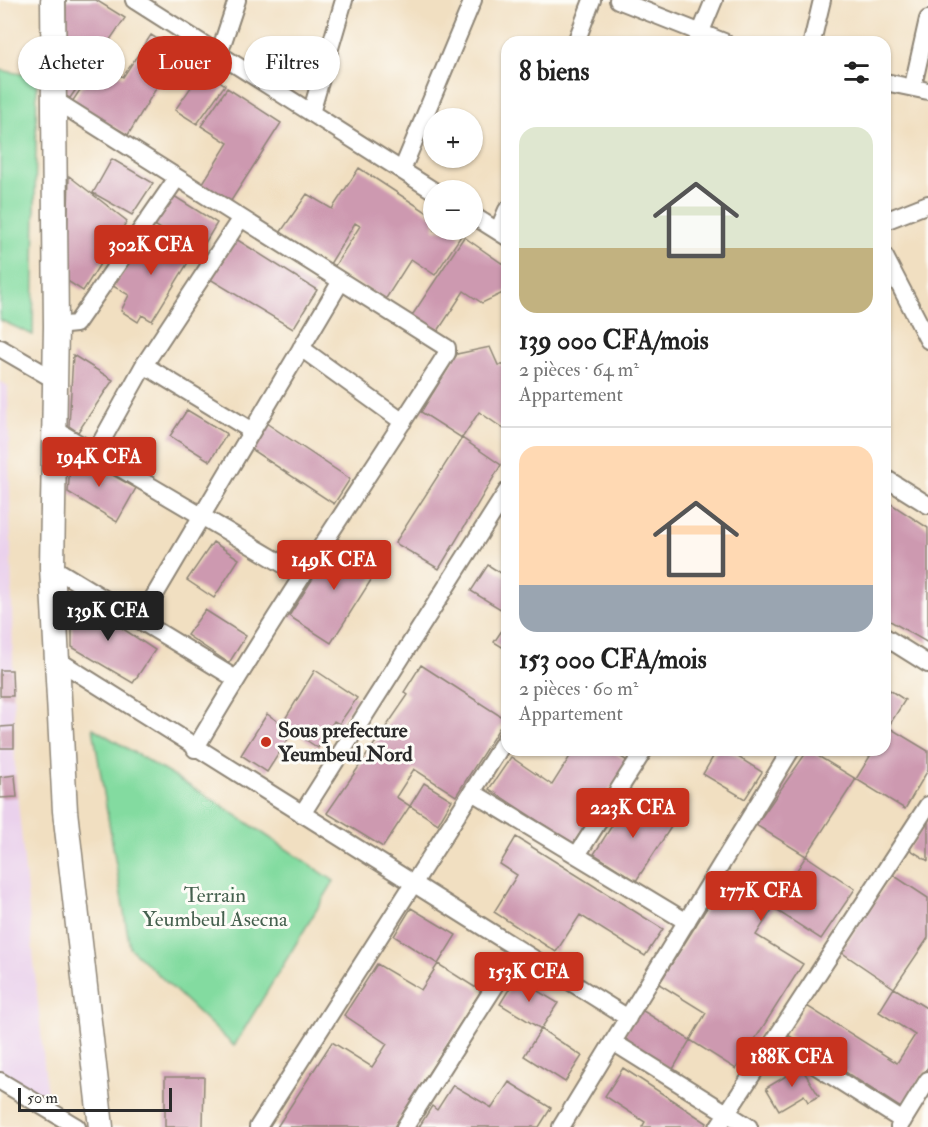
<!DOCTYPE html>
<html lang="fr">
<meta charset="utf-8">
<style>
:root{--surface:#fff;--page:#f6f6f6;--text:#222;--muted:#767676;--line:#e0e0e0;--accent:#c8321e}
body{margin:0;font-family:"IM FELL Double Pica",serif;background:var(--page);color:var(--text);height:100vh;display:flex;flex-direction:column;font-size:22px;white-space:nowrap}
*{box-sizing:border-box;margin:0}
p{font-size:20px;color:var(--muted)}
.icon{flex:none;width:33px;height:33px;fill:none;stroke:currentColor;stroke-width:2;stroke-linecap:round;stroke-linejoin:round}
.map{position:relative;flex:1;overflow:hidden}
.details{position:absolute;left:501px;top:36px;width:390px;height:720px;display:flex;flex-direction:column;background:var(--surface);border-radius:18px;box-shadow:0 2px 4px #0004}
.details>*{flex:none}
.banner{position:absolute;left:18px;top:36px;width:393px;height:54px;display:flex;gap:12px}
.fabs{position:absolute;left:423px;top:108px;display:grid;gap:12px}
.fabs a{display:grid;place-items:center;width:60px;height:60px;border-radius:50%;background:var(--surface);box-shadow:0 2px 4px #0004;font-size:30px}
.scale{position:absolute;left:18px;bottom:15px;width:154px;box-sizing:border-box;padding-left:6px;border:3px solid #2b2b2b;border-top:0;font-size:16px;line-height:21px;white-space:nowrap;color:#2b2b2b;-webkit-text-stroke:4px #fdfcf7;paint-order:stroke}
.price{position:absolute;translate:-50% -51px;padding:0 14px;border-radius:6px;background:var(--accent);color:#fff;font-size:20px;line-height:39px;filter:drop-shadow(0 2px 3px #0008)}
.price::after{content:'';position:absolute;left:50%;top:36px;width:18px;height:14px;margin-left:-9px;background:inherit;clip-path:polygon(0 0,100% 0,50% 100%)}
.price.selected{background:#222;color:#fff}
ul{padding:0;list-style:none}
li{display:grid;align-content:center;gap:12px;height:318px;padding:0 18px}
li+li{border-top:2px solid var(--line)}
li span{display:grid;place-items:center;height:186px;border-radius:18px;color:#555}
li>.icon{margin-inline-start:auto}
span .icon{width:108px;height:108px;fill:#fffc;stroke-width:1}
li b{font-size:26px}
h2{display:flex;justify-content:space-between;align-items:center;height:72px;padding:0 18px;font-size:26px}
.chip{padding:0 21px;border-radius:27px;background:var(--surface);box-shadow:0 2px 4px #0004;font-size:21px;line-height:54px}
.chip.selected{background:var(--accent);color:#fff}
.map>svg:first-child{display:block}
.built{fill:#ead1ec}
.green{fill:#83dba0;stroke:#578366;stroke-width:1.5}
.building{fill:#cd99b0}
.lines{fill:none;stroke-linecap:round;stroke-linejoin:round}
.minor-casing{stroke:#8e8576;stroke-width:20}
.secondary-casing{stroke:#8e8576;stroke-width:27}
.minor{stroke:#fff;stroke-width:16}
.secondary{stroke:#fff;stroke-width:24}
.poi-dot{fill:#c8321e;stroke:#fdfcf7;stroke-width:2}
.labels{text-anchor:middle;stroke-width:6;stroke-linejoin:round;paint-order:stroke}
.poi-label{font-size:21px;font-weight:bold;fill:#2b2b2b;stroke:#fdfcf7;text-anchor:start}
.park-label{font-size:21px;fill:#45604e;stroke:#fdfcf7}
</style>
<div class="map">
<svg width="928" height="1127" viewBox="0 0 928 1127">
<rect width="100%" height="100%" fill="#fdfcf7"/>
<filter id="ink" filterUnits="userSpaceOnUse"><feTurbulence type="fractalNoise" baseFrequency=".0167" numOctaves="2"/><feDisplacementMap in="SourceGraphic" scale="12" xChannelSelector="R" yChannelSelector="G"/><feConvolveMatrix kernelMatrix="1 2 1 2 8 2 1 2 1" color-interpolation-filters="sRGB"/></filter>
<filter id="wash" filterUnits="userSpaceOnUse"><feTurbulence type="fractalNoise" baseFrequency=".008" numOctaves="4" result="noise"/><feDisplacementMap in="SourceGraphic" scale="24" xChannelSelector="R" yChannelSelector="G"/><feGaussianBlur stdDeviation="1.35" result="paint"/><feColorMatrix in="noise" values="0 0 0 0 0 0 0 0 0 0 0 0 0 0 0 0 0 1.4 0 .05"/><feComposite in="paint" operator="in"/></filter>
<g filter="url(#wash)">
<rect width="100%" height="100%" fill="#f1dfc1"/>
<path class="built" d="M0 381 8 386 15 771 48 1103 0 1073Z"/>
<path class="green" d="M0 70 37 77 33 335 0 320Z
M93 728 218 803 334 881 234 1046 130 948Z"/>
<g id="blocks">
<path class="building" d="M66 0H96L125 18 70 98 65 96Z
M151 35 178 52 128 135 72 102 98 63 123 77Z
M183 55 225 85 197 124 175 110 194 83 175 70Z
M227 88 281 123 229 204 201 186 228 143 201 126Z
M112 159 153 183 132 215 93 193Z
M359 168 434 217V230H451L461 236 435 275 411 259 385 300 334 267 360 226 355 223 330 264 280 233 307 194 332 209Z
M69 176 127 221 83 291 66 280Z
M174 196 217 223 199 253 153 224Z
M152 230 192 256 152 321 142 315 138 322 121 311 129 295 113 286Z
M464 237 507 267V291L482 303 464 291 438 331 411 317Z
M236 239 317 290 293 329 210 279Z
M490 347 498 365H507V431L479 412 462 438 501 465 439 569 395 543 462 438 421 412 457 354Z
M73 355 113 380 78 432 69 426Z
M187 410 227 434 210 461 170 436Z
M266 423 350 479 334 504 249 448Z
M71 452 136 488 117 522 68 492Z
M885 500 928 528V643L885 618Z
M338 539 380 566 331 643 289 616Z
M213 542 239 559 214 598 187 580Z
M488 565 507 577V613L471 591Z
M72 595 155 650 133 683 72 647Z
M205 610 246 636 229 663 187 635Z
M507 623V650L494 642Z
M421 665 505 719 456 796 414 769 396 797 410 806 383 847 327 813 408 695 404 692Z
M0 670H12L13 696H0Z
M315 670 357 698 339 724 334 721 318 748 293 731 267 772 241 755 267 714 282 724Z
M885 687 905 700 888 727 928 751V770L905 809 856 779 872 753 868 750H885Z
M14 726V748H0V727Z
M574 750H610L629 762 573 844 489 789 511 757 552 785Z
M717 750H727L762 772 745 799 703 774Z
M808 750 856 779 806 856 855 889 821 939 773 908 756 935 803 964 736 1069 690 1040 706 1013 659 984 725 879 773 908 806 856 756 825Z
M15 775 17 797 0 798V777Z
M424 783 452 800 438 824 410 806Z
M630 797 673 824 636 881 594 854Z
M928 818V861L909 849Z
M516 837 663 929 645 956 580 915 556 952 494 912 517 875 500 864Z
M893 875 928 898V938L894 988 928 1009V1067L901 1108 788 1035 807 1006 897 1063 915 1035 879 1012 894 988 841 952Z
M411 908 456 935 438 964 481 991 394 1127H277L332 1042 372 1067 387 1044 344 1015 377 964 421 990 438 964 394 936Z
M516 978 558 1003 541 1029 500 1004Z
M640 1009 690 1040 672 1071 621 1038Z
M541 1029 582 1056 565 1082 524 1056Z
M798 1062 819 1096 808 1102 804 1095 779 1110 766 1088 793 1072 790 1067Z
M623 1068 707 1123 704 1127H642L645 1122 605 1096Z
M165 1077H204L203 1127H165Z
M509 1082 551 1108 539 1127H419L432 1106 437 1110 453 1085 492 1108Z"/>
</g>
</g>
<g filter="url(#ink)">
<use href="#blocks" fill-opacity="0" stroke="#8e8576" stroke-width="1.5"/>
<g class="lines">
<g class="minor-casing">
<path id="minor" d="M134 0 434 191
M618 0 724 42
M697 41 714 0
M576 42 592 0
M812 42 822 0
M219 54 237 0
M885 82 928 91
M913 86 928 19
M53 99 447 348V353C363 485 274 614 195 749
M311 113 344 0
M402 170 473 0
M472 215 507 237
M885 221 928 204
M498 231 507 210
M885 257 928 340
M56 326 76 324 177 178
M0 348 55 380
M301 348 403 422
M144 365 252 431
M54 429 303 576
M95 453 144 365 241 218
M885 478 928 505
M52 567 236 679
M140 620 341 281
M885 637 928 664
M56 659 628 1018
M472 792 687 922
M302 814 507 491
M577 855 644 750
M775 1040 903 1121
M613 1042 749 1127
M0 1081 77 1127
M258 1127 507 737
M405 1127 518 950
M561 1127 791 750
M718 1127 928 805
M899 1127 928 1080"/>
</g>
<g class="secondary-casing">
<path id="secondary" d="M53 0 56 326 52 567 65 811 101 1127"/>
</g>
<use href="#minor" class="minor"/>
<use href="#secondary" class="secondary"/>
</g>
</g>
<circle class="poi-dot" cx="266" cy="742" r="6"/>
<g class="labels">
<g class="poi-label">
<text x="278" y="737">Sous prefecture<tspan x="278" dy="24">Yeumbeul Nord</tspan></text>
</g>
<g class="park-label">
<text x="215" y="902">Terrain<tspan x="215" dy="24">Yeumbeul Asecna</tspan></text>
</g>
</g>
</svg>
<div class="fabs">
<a>+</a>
<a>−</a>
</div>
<div class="scale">50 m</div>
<b class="price" style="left:151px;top:276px">302K CFA</b>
<b class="price" style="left:99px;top:488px">194K CFA</b>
<b class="price" style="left:334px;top:591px">149K CFA</b>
<b class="price selected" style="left:108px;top:642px">139K CFA</b>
<b class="price" style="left:633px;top:839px">223K CFA</b>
<b class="price" style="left:761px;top:922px">177K CFA</b>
<b class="price" style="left:529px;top:1003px">153K CFA</b>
<b class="price" style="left:792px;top:1088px">188K CFA</b>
<div class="banner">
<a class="chip">Acheter</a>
<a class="chip selected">Louer</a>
<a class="chip">Filtres</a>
</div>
<section class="details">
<h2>8 biens<svg class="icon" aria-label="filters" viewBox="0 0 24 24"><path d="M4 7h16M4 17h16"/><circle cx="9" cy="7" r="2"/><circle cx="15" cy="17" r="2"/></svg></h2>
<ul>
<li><span style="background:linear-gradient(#dfe7d0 65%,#c2b280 0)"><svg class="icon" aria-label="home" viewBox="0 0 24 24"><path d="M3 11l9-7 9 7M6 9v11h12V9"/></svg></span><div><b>139 000 CFA/mois</b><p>2 pièces · 64 m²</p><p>Appartement</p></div></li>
<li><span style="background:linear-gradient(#ffd9b3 75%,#9aa5b1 0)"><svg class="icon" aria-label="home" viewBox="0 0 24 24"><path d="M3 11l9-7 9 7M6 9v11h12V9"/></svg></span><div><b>153 000 CFA/mois</b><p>2 pièces · 60 m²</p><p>Appartement</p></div></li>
</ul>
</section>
</div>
